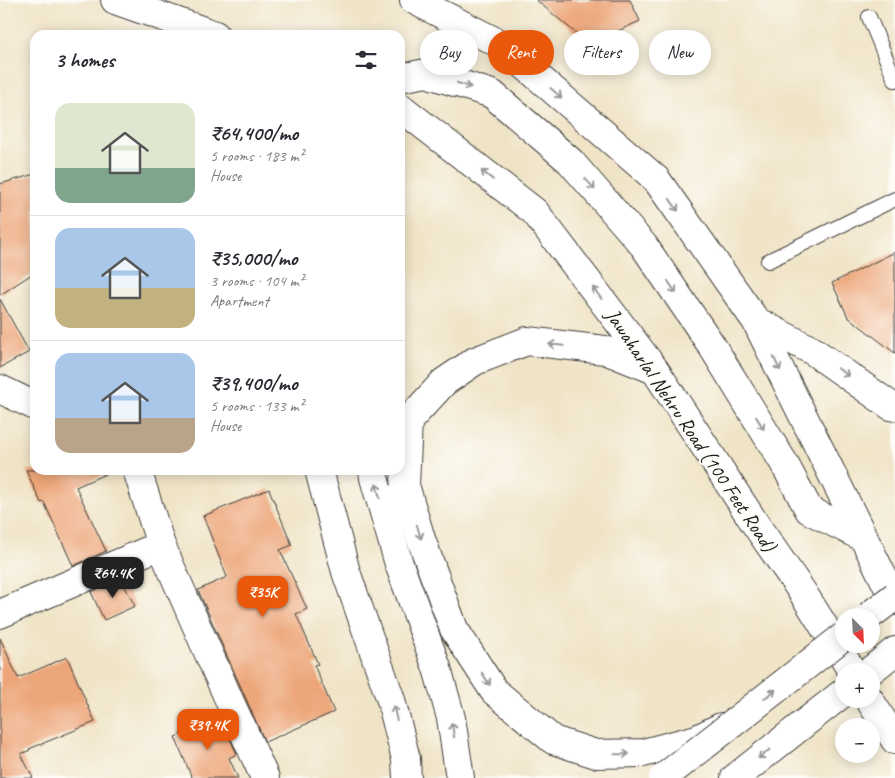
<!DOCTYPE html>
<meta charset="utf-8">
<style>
:root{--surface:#fff;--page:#f7f7f7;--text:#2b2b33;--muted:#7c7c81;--line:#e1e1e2;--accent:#ea580c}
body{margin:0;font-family:Caveat,sans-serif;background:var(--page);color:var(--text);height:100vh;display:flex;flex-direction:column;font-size:19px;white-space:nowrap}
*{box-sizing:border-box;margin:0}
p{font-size:16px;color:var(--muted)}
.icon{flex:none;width:28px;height:28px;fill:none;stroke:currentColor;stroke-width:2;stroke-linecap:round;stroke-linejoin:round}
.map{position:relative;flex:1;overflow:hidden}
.drawer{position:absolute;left:30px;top:30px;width:375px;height:445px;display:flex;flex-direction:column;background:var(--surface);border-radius:15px;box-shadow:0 2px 12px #0003}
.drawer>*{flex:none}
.top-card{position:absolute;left:420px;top:30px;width:400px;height:45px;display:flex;gap:10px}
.needle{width:32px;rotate:156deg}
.fabs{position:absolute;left:835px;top:608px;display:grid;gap:10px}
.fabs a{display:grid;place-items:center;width:45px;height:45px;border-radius:50%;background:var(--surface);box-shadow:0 2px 12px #0003;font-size:25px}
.price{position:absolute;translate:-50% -42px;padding:0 11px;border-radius:10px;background:var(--accent);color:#fff;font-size:16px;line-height:32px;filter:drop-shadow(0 1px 2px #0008)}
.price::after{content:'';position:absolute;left:50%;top:30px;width:15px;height:11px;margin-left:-8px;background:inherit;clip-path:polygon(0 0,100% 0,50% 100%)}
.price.current{background:#222;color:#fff}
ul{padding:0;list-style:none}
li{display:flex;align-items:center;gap:15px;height:125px;padding:0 25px}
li+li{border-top:1px solid var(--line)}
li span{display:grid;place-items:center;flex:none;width:140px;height:100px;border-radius:15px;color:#555}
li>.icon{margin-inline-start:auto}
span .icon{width:60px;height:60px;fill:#fffc;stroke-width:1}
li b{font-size:21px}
h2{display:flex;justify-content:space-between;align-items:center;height:60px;padding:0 25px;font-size:21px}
.pill{padding:0 18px;border-radius:22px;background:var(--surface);box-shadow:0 2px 12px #0003;font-size:18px;line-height:45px}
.pill.current{background:var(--accent);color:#fff}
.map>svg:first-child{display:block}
.building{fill:#eda679}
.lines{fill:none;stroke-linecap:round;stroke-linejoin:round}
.lane-casing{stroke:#3c3a36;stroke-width:16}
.street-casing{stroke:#3c3a36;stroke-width:30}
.primary-casing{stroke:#3c3a36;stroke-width:30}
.lane{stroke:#fff;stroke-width:14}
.street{stroke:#fff;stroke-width:28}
.primary{stroke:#fff;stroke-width:28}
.primary-bridge-casing{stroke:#3c3a36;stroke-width:30;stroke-linecap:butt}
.primary-bridge{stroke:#fff;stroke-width:28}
.oneway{stroke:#999}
.labels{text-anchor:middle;stroke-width:4;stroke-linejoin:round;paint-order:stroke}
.street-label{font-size:21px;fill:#1c1c1c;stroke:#fdfcf7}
</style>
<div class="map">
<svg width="895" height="778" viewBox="0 0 895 778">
<rect width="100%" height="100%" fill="#fdfcf7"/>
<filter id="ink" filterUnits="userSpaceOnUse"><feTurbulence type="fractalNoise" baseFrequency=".02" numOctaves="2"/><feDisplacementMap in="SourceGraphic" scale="10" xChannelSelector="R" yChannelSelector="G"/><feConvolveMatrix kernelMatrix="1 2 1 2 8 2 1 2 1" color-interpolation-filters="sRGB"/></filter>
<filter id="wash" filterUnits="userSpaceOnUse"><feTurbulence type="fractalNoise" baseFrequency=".0096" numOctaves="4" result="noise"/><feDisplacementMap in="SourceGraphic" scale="20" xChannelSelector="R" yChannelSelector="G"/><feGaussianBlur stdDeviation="1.12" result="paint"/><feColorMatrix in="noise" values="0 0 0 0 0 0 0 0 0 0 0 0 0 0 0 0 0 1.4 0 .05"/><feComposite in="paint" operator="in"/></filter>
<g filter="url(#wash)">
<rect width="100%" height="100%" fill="#f0e4c7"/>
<g id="blocks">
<path class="building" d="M536 0H630L640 21 589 44Z
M35 174V272L0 295V184Z
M895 252V353L848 317 832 283Z
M0 299 29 352 0 368Z
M26 470H114L76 487 106 551 73 566 44 502 41 503Z
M269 489 292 545 280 550 307 609 296 614 318 664 314 665 334 712 265 742 198 590 227 577 203 516Z
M121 579 135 606 104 620 91 592Z
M0 638 18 678 67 657 95 722 29 749 30 750 21 754 33 778H0Z
M220 717 237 754 229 758 238 778H192L175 737Z"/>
</g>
</g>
<g filter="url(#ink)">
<use href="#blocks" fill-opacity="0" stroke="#3c3a36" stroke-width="1"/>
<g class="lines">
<g class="lane-casing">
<path id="lane" d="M869 17 895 80
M768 261 895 199"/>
</g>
<g class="street-casing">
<path id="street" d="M0 389 35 406
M137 470 161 545 230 702 265 778
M0 614 161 545"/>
</g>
<g class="primary-casing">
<path id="primary" d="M115 0 215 35
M414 0 500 44 656 179 756 321 895 601
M400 78 426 73 492 94 570 161 644 246 712 346 784 463 809 510 864 538
M400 107 535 212 655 370 756 525 803 593 852 671
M756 321 813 351 891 406 895 407
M655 370 605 350 527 341 475 361 444 382 408 421 405 485 421 539 454 629 494 691 553 740 596 754 643 753 697 739 721 727
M319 470 346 572 391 700 406 759 407 778
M373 470 374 478 399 564 437 668 451 718 460 778
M870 671 895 651
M869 699 895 740
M735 778 844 692"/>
</g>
<use href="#lane" class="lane"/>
<use href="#street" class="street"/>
<use href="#primary" class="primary"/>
<g class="primary-bridge-casing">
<path id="primary-bridge" d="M869 616 895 596
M663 778 844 636"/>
</g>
<use href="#primary-bridge" class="primary-bridge"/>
</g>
<defs><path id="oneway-shaft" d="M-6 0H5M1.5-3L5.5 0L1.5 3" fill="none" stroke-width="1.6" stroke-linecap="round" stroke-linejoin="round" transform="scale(1.25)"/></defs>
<g class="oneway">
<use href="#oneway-shaft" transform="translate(464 85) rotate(18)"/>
<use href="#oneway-shaft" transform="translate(556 93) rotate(41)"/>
<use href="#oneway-shaft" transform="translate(487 175) rotate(-142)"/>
<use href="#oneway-shaft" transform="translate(590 184) rotate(49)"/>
<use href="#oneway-shaft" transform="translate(674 205) rotate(55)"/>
<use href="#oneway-shaft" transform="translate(672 287) rotate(56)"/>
<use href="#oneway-shaft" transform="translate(597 293) rotate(-127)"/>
<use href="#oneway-shaft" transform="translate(556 345) rotate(-174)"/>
<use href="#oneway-shaft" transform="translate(777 364) rotate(64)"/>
<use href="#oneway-shaft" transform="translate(843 372) rotate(35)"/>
<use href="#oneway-shaft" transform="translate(760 423) rotate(58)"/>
<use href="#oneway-shaft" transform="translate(378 491) rotate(-106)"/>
<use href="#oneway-shaft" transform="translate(419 532) rotate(73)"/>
<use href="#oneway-shaft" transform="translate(486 679) rotate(57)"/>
<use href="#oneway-shaft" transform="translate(770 694) rotate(-38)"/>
<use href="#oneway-shaft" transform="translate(395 713) rotate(-104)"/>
<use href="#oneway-shaft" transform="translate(453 730) rotate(-99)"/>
<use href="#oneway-shaft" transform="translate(622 754) rotate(-1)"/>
<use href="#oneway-shaft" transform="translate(764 754) rotate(142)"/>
</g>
</g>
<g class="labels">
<g class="street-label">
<text transform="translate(691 430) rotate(56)" y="7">Jawaharlal Nehru Road (100 Feet Road)</text>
</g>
</g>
</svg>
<div class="fabs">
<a><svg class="needle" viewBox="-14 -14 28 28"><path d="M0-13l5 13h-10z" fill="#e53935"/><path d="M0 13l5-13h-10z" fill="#7c7c81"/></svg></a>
<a>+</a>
<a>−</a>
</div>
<b class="price current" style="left:113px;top:599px">₹64.4K</b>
<b class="price" style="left:263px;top:618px">₹35K</b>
<b class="price" style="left:208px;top:751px">₹39.4K</b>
<div class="top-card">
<a class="pill">Buy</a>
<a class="pill current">Rent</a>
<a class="pill">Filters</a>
<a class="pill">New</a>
</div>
<section class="drawer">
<h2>3 homes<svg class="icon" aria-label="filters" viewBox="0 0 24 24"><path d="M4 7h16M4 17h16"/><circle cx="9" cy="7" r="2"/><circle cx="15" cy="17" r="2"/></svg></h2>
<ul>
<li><span style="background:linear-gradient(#dfe7d0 65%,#7fa58c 0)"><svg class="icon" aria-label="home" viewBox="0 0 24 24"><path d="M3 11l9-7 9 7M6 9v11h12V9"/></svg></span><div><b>₹64,400/mo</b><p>5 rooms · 183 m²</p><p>House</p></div></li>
<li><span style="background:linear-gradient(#a9c7e8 60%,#c2b280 0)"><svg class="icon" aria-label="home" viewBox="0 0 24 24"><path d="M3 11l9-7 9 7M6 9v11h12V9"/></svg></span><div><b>₹35,000/mo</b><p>3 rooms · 104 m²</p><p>Apartment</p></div></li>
<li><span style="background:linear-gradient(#a9c7e8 65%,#b9a48a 0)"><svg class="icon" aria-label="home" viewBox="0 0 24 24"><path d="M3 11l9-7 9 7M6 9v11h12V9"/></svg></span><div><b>₹39,400/mo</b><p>5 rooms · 133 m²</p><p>House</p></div></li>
</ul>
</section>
</div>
